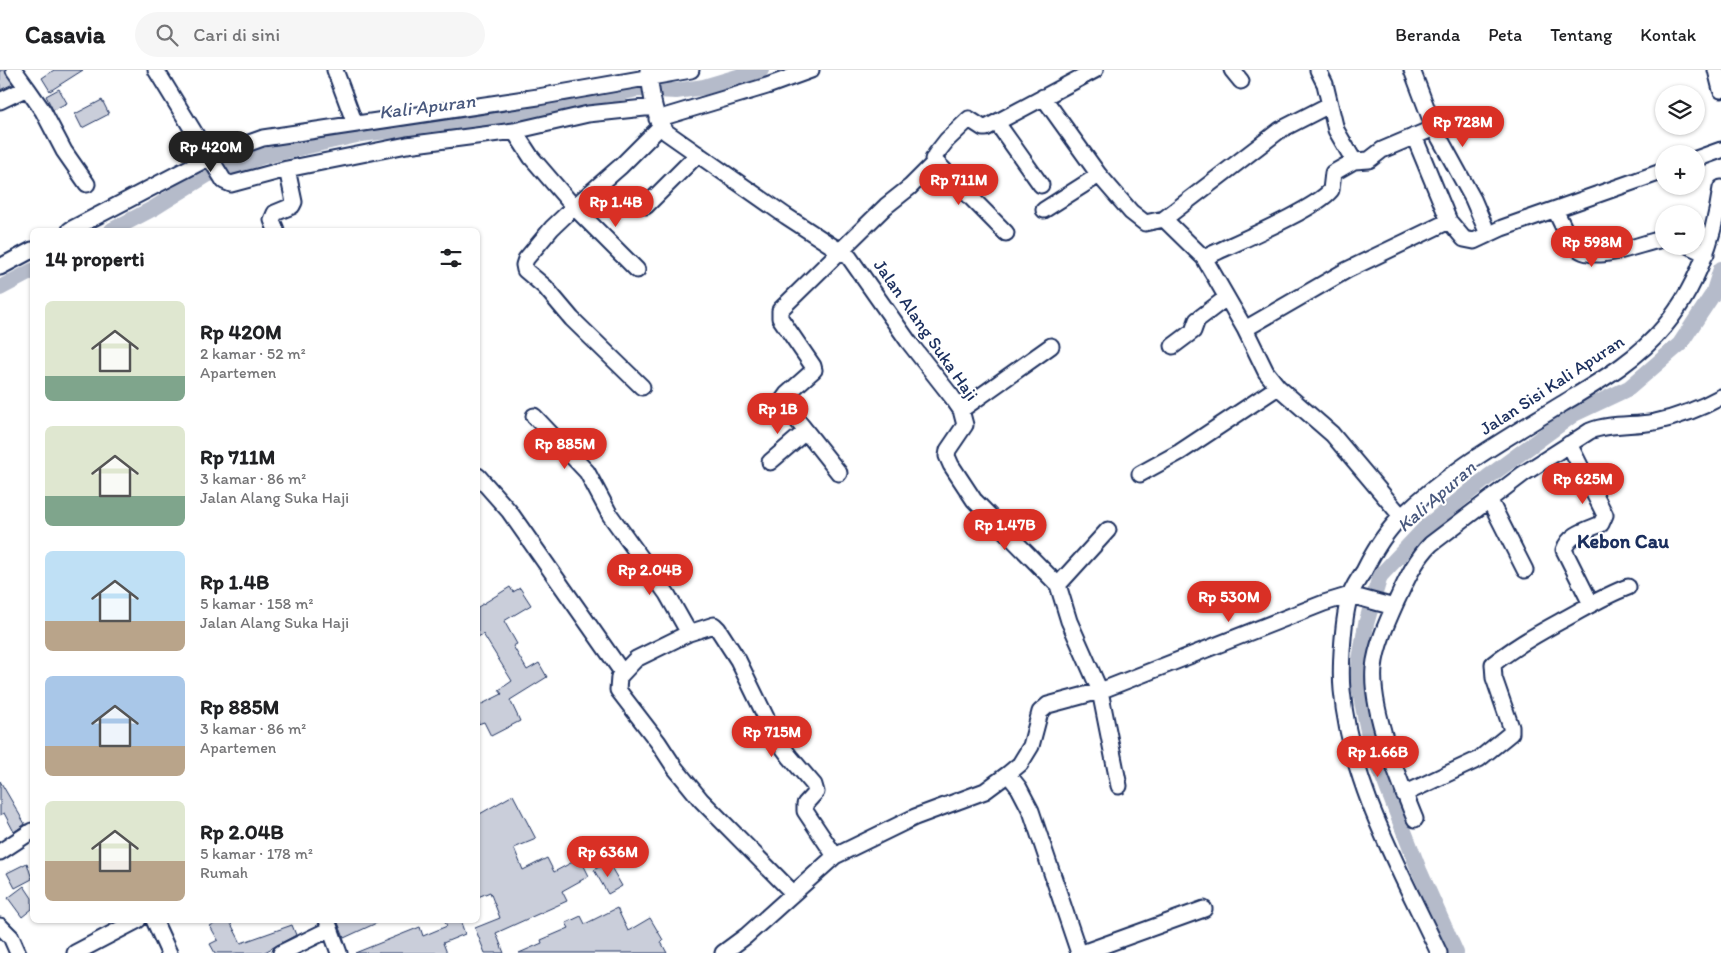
<!DOCTYPE html>
<html lang="id">
<meta charset="utf-8">
<style>
:root{--surface:#fff;--page:#f6f6f6;--text:#202124;--muted:#757577;--line:#e0e0e0;--accent:#d93025}
body{margin:0;font-family:Itim,sans-serif;background:var(--page);color:var(--text);height:100vh;display:flex;flex-direction:column;font-size:19px;white-space:nowrap}
*{box-sizing:border-box;margin:0}
p{font-size:16px;color:var(--muted)}
.icon{flex:none;width:28px;height:28px;fill:none;stroke:currentColor;stroke-width:2;stroke-linecap:round;stroke-linejoin:round}
.map{position:relative;flex:1;overflow:hidden}
.sheet{position:absolute;left:30px;top:158px;width:450px;height:695px;display:flex;flex-direction:column;background:var(--surface);border-radius:8px;box-shadow:0 1px 4px #0004}
.sheet>*{flex:none}
.tools{position:absolute;left:1655px;top:15px;display:grid;gap:10px}
.tools a{display:grid;place-items:center;width:50px;height:50px;border-radius:50%;background:var(--surface);box-shadow:0 1px 4px #0004;font-size:25px}
.price{position:absolute;translate:-50% -42px;padding:0 11px;border-radius:18px;background:var(--accent);color:#fff;font-size:16px;line-height:32px;filter:drop-shadow(0 1px 2px #0008)}
.price::after{content:'';position:absolute;left:50%;top:30px;width:15px;height:11px;margin-left:-8px;background:inherit;clip-path:polygon(0 0,100% 0,50% 100%)}
.price.current{background:#222;color:#fff}
ul{padding:0;list-style:none}
li{display:flex;align-items:center;gap:15px;height:125px;padding:0 15px}
li span{display:grid;place-items:center;flex:none;width:140px;height:100px;border-radius:8px;color:#555}
li>.icon{margin-inline-start:auto}
span .icon{width:60px;height:60px;fill:#fffc;stroke-width:1}
li b{font-size:21px}
h2{display:flex;justify-content:space-between;align-items:center;height:60px;padding:0 15px;font-size:21px}
header{display:flex;align-items:center;gap:30px;box-sizing:border-box;height:70px;padding:0 25px;background:var(--surface);border-bottom:1px solid var(--line)}
header strong{font-size:24px}
nav{display:flex;gap:28px;margin-inline-start:auto;font-size:18px}
.search{width:350px;height:45px;background:var(--page);display:flex;align-items:center;gap:12px;box-sizing:border-box;padding:0 18px;border-radius:28px;color:var(--muted);font-size:19px}
.map>svg:first-child{display:block}
.lines{fill:none;stroke-linecap:round;stroke-linejoin:round}
.canal{stroke:#b5bbca;stroke-width:16}
.building{fill:#caceda;stroke:#1b2f5e}
.street-casing{stroke:#1b2f5e;stroke-width:19}
.street{stroke:#fff;stroke-width:15}
.labels{text-anchor:middle;stroke-width:4;stroke-linejoin:round;paint-order:stroke}
.street-label{font-size:18px;fill:#1b2f5e;stroke:#fff}
.water-label{font-size:19px;font-style:italic;fill:#49597e;stroke:#fff}
.quarter-label{font-size:20px;font-weight:bold;fill:#1b2f5e;stroke:#fff}
</style>
<header>
<strong>Casavia</strong>
<div class="search"><svg class="icon" aria-label="search" viewBox="0 0 24 24"><circle cx="10" cy="10" r="6"/><path d="M15 15l6 6"/></svg>Cari di sini</div>
<nav><a>Beranda</a><a>Peta</a><a>Tentang</a><a>Kontak</a></nav>
</header>
<div class="map">
<svg width="1721" height="883" viewBox="0 0 1721 883">
<rect width="100%" height="100%" fill="#fff"/>
<filter id="ink" filterUnits="userSpaceOnUse"><feTurbulence type="fractalNoise" baseFrequency=".02" numOctaves="2"/><feDisplacementMap in="SourceGraphic" scale="10" xChannelSelector="R" yChannelSelector="G"/><feConvolveMatrix kernelMatrix="1 2 1 2 8 2 1 2 1" color-interpolation-filters="sRGB"/></filter>
<g filter="url(#ink)">
<g class="lines">
<path class="canal" d="M112 160 154 138 207 105 264 86 361 64 482 50 572 34 637 19 676 21 704 17 761 0
M0 218 32 201
M1456 883 1419 800 1371 676 1357 607 1366 554 1380 506 1427 456 1488 407 1574 344 1629 318 1680 274 1713 224 1721 199"/>
</g>
<path class="building" d="M0 0H5L13 14 0 20Z
M54 0H83L50 21 42 8Z
M59 19 67 33 53 40 46 26Z
M102 30 109 44 82 58 75 44Z
M510 517 513 522 520 518 531 535 504 551 517 574 513 576 527 600 539 593 547 607 510 630 520 651 491 666 484 652 478 654V636L502 624 499 620 512 611 483 564 478 567V537Z
M0 711 25 754 14 762 4 743 0 745Z
M513 725 536 769 514 778 523 800 547 788 554 802 580 788 589 806 562 821 567 831 496 863 504 883H485L475 858 500 848 490 822 478 827V745Z
M608 792 622 816 608 824 594 800Z
M27 793 32 809 15 818 7 803Z
M24 816 32 828V839L22 847 8 828Z
M617 838 628 861 650 848 663 870 661 872 667 883H519L542 873 541 870 569 858 566 853 581 846 585 854Z
M222 850H229L241 873 292 855 296 865 263 883H215L210 874 218 870 210 856Z
M337 850H383L344 868Z
M444 850H460L465 864 443 873 447 883H355L420 857 423 866 447 856Z"/>
<g class="lines">
<g class="street-casing">
<path id="street" d="M14 0 27 18
M156 0 224 111 231 114 287 99 407 75 514 61 588 44 654 37
M335 0 355 54
M648 0C652 22 652 44 666 62L786 146 849 187 908 271 952 327 961 340 965 355 948 380 947 386 951 395 974 430 1058 515 1069 551 1100 621 1048 635 1040 642 1031 676 1020 694 1008 704 985 721 915 747 835 786 746 866 723 883
M1232 0 1241 11
M1318 0 1325 14 1336 60 1354 91
M1412 0 1434 58 1473 129 1488 164
M1716 0 1721 20
M1043 27 1099 105 1131 142 1145 153 1164 149 1204 188 1245 259 1266 302 1278 317 1332 364 1401 446
M0 31 27 18 43 41 64 81 87 114
M657 49 767 16 811 0
M997 53 1041 115
M514 61 531 87 574 137 552 158 526 189 524 195 525 200 545 217 572 249 642 317
M1414 66 1449 151
M933 89 1006 163
M1696 89 1721 80
M646 136 698 84
M1044 140 1099 105
M1555 140C1561 151 1566 165 1574 175 1593 197 1641 172 1664 169
M1164 149 1280 60 1329 35
M70 160 210 87 263 68 538 27 691 0
M276 160 272 150 275 143 292 136 294 132 287 99
M1689 176 1706 184
M1204 188C1230 175 1315 140 1331 120L1333 103 1354 91 1369 90 1382 80 1434 58
M0 197 32 180
M637 200 574 137 621 96 661 56
M1245 259 1347 200 1449 151 1464 169 1474 171 1502 158 1664 101
M1173 276 1193 261 1197 250 1226 228
M961 340 1051 276
M534 346 587 402 610 445 667 524 689 563 714 555 718 559 738 590 776 668 790 687 814 715 816 722 805 734V741L835 786
M1569 374 1605 445 1601 454C1587 460 1569 464 1564 480L1591 534
M770 392 806 361
M839 403 782 331 787 324 814 300 813 296 780 248V240L886 136 910 117 932 95 936 84 947 70 969 49 983 58H986L1095 0
M1140 404 1180 382 1278 317
M478 406 509 441 622 602
M1490 431 1525 500
M1058 515 1108 460
M689 563 636 589 619 607 618 620 658 672 675 698 701 730 793 823
M1008 704 1019 718 1031 741 1079 883
M1119 716 1100 621 1324 533 1350 525 1394 537
M1404 724 1479 689 1511 663V657L1494 608 1493 594C1514 577 1535 565 1559 552 1582 540 1603 526 1628 517
M1415 749C1399 710 1370 640 1374 598 1376 576 1388 550 1397 530 1407 509 1415 490 1431 474L1523 404 1590 361C1610 353 1634 356 1655 352 1678 347 1701 338 1721 327
M0 782 32 761
M154 850 169 883
M327 850 339 883
M0 856 11 867 18 883
M75 883 138 850
M281 883 330 859
M1082 883 1204 839
M1439 883C1400 800 1350 714 1342 620 1340 599 1343 546 1350 526 1353 517 1359 508 1364 501 1374 481 1386 461 1402 446 1448 401 1507 368 1562 334 1598 312 1637 290 1664 257 1697 217 1714 168 1721 118"/>
</g>
<use href="#street" class="street"/>
</g>
</g>
<g class="labels">
<g class="street-label">
<text transform="translate(926 260) rotate(55)" y="6">Jalan Alang Suka Haji</text>
<text transform="translate(1552 315) rotate(-33)" y="6">Jalan Sisi Kali Apuran</text>
</g>
<g class="water-label">
<text transform="translate(427 36) rotate(-7)" y="7">Kali Apuran</text>
<text transform="translate(1436 426) rotate(-41)" y="7">Kali Apuran</text>
</g>
<g class="quarter-label">
<text x="1623" y="478">Kebon Cau</text>
</g>
</g>
</svg>
<div class="tools">
<a><svg class="icon" aria-label="layers" viewBox="0 0 24 24"><path d="M12 4l9 5-9 5-9-5zM3 14l9 5 9-5"/></svg></a>
<a>+</a>
<a>−</a>
</div>
<b class="price" style="left:1463px;top:78px">Rp 728M</b>
<b class="price current" style="left:211px;top:103px">Rp 420M</b>
<b class="price" style="left:959px;top:136px">Rp 711M</b>
<b class="price" style="left:616px;top:158px">Rp 1.4B</b>
<b class="price" style="left:1592px;top:198px">Rp 598M</b>
<b class="price" style="left:778px;top:365px">Rp 1B</b>
<b class="price" style="left:565px;top:400px">Rp 885M</b>
<b class="price" style="left:1583px;top:435px">Rp 625M</b>
<b class="price" style="left:1005px;top:481px">Rp 1.47B</b>
<b class="price" style="left:650px;top:526px">Rp 2.04B</b>
<b class="price" style="left:1229px;top:553px">Rp 530M</b>
<b class="price" style="left:772px;top:688px">Rp 715M</b>
<b class="price" style="left:1378px;top:708px">Rp 1.66B</b>
<b class="price" style="left:608px;top:808px">Rp 636M</b>
<section class="sheet">
<h2>14 properti<svg class="icon" aria-label="filters" viewBox="0 0 24 24"><path d="M4 7h16M4 17h16"/><circle cx="9" cy="7" r="2"/><circle cx="15" cy="17" r="2"/></svg></h2>
<ul>
<li><span style="background:linear-gradient(#dfe7d0 75%,#7fa58c 0)"><svg class="icon" aria-label="home" viewBox="0 0 24 24"><path d="M3 11l9-7 9 7M6 9v11h12V9"/></svg></span><div><b>Rp 420M</b><p>2 kamar · 52 m²</p><p>Apartemen</p></div></li>
<li><span style="background:linear-gradient(#dfe7d0 70%,#7fa58c 0)"><svg class="icon" aria-label="home" viewBox="0 0 24 24"><path d="M3 11l9-7 9 7M6 9v11h12V9"/></svg></span><div><b>Rp 711M</b><p>3 kamar · 86 m²</p><p>Jalan Alang Suka Haji</p></div></li>
<li><span style="background:linear-gradient(#bfe0f5 70%,#b9a48a 0)"><svg class="icon" aria-label="home" viewBox="0 0 24 24"><path d="M3 11l9-7 9 7M6 9v11h12V9"/></svg></span><div><b>Rp 1.4B</b><p>5 kamar · 158 m²</p><p>Jalan Alang Suka Haji</p></div></li>
<li><span style="background:linear-gradient(#a9c7e8 70%,#b9a48a 0)"><svg class="icon" aria-label="home" viewBox="0 0 24 24"><path d="M3 11l9-7 9 7M6 9v11h12V9"/></svg></span><div><b>Rp 885M</b><p>3 kamar · 86 m²</p><p>Apartemen</p></div></li>
<li><span style="background:linear-gradient(#dfe7d0 60%,#b9a48a 0)"><svg class="icon" aria-label="home" viewBox="0 0 24 24"><path d="M3 11l9-7 9 7M6 9v11h12V9"/></svg></span><div><b>Rp 2.04B</b><p>5 kamar · 178 m²</p><p>Rumah</p></div></li>
</ul>
</section>
</div>
